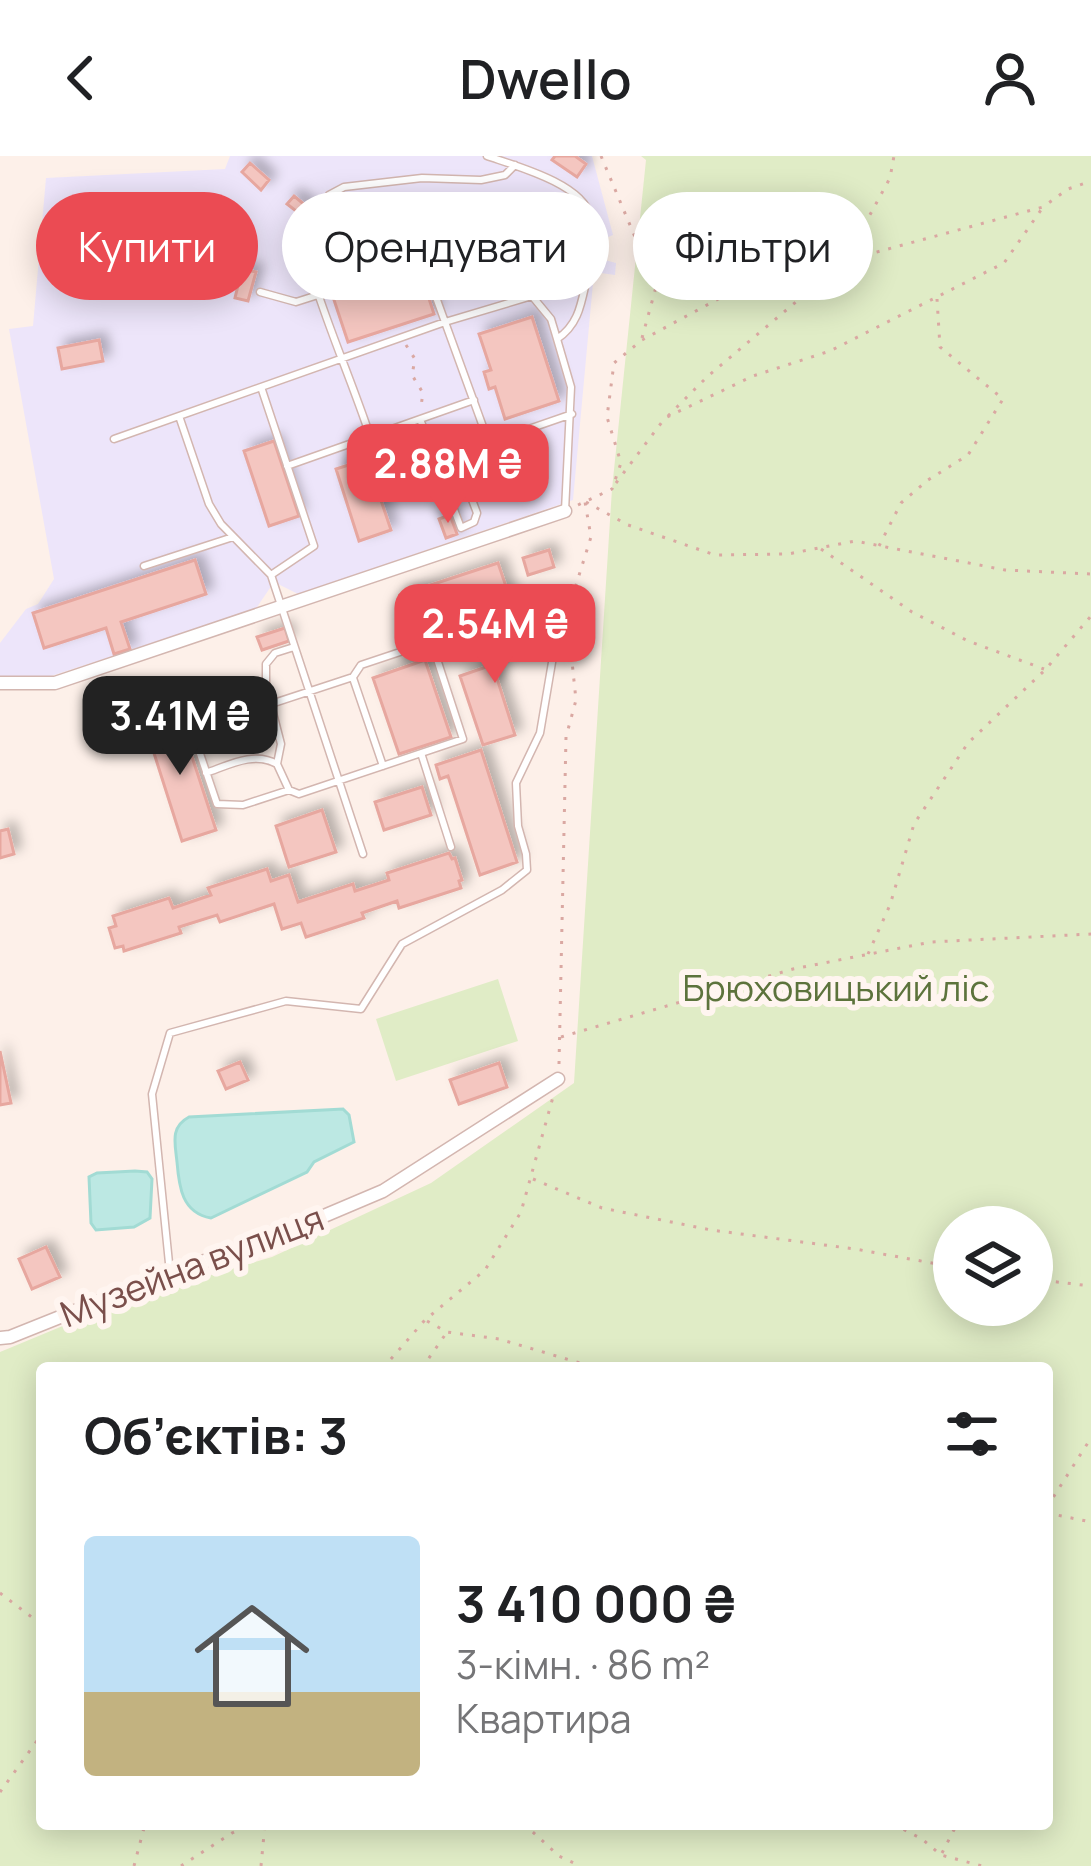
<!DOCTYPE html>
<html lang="uk">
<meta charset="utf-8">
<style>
:root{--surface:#fff;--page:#f6f6f6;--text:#202124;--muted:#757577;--line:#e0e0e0;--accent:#eb4b53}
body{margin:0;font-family:Manrope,sans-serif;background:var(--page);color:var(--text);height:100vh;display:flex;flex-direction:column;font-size:45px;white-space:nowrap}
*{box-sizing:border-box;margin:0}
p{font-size:39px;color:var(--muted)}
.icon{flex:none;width:66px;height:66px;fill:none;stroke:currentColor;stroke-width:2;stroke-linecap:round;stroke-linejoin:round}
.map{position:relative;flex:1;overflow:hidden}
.side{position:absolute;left:36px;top:1206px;width:1017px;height:468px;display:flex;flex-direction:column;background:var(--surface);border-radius:12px;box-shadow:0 6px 30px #0003}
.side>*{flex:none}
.banner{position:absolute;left:36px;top:36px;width:1020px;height:108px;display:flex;gap:24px}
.controls{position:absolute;left:933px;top:1050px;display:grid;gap:24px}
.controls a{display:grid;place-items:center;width:120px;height:120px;border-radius:50%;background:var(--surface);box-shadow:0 6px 30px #0003;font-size:60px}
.price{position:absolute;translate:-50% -102px;padding:0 27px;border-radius:24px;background:var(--accent);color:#fff;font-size:39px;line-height:78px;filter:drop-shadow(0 3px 6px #0008)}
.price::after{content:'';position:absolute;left:50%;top:72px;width:36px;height:27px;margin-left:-18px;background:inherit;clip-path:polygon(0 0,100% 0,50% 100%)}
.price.active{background:#222;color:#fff}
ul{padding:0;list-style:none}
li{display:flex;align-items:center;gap:36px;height:300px;padding:0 48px}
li+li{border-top:3px solid var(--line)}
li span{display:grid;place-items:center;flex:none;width:336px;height:240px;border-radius:12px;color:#555}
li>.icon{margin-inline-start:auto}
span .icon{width:144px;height:144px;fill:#fffc;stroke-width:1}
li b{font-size:51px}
h2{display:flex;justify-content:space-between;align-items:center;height:144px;padding:0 48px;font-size:51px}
.tag{padding:0 42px;border-radius:54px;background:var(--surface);box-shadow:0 6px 30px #0003;font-size:42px;line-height:108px}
.tag.active{background:var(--accent);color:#fff}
header{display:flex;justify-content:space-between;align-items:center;height:156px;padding:0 48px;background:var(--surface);font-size:54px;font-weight:600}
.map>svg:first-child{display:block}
.education{fill:#ede5fa}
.green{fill:#e0ecc6;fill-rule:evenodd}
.water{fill:#bce8e3;stroke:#a2dbd4;stroke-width:3}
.building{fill:#f4c6c0;stroke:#e7a79f;stroke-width:3;filter:url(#shadow)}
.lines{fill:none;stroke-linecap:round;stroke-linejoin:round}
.service-casing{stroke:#d3b6b0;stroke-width:9}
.minor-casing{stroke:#d3b6b0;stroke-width:15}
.path{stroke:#daa8a2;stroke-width:3;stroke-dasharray:3 9;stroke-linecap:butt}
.service{stroke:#fff;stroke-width:6}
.minor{stroke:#fff;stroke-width:12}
.labels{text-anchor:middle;stroke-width:12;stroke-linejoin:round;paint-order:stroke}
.park-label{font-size:36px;fill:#5c733c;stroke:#fff5f0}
.street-label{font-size:36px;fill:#7a4f4b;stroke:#fff5f0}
</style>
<header><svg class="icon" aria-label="back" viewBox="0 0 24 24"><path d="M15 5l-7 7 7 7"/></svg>Dwello<svg class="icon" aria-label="person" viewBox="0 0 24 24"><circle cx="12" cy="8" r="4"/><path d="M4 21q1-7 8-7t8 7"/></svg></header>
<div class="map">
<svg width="1091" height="1710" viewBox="0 0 1091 1710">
<defs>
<filter id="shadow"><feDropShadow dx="7" dy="-7" stdDeviation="6" flood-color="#0004"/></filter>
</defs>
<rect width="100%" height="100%" fill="#fdf0e9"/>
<path class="education" d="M230 0H592L613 79 601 84 597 102 616 107 615 119 594 116 573 344 298 438 274 426 255 454 51 520 0 522V487L26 453 38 448 54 423 9 173 33 170 46 22 225 13Z"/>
<path class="green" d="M641 0H1091V1710H0V1196L123 1145 272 1101 431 1027 574 927 612 333 646 4ZM954 1071H1032V1149H954ZM42 1212H1047V1668H42Z
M498 823 518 885 396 925 376 863Z"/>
<path class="water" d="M343 953 349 959 354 986 314 1006 307 1016 211 1062C182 1057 179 1031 177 1006 175 987 170 971 189 961Z
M135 1015 147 1016 152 1023 150 1062 134 1071 96 1074 91 1067 89 1021 97 1017Z"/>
<path class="building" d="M555 0H575L586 8 577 21 552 4Z
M250 7 269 24 261 34 242 16Z
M294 40 311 54 305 62 287 48Z
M504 61 507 78 477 83 474 66Z
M546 62 579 66 573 115 548 112 549 107 538 106 540 93 548 94 551 72H545Z
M419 112 434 158 348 186 333 141Z
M242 113 256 116 248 145 235 142Z
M532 161 559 245 505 263 495 231 489 233 484 216 491 214 479 178Z
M99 184 103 205 62 213 58 192Z
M274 285 299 360 269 370 244 295Z
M367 303 391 374 359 385 336 313Z
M450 359 457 378 446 382 439 363Z
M549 394 554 411 528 419 523 402Z
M195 404 206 438 121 466 130 493 114 498 106 472 44 492 33 457Z
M498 407 511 445 413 477 400 439Z
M285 472 289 485 262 494 257 481Z
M528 472 536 496 493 510 515 579 483 589 460 520 489 510 482 487Z
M425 504 451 581 399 598 373 522Z
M178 558 216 674 182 685 145 569Z
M481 594 517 706 480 719 448 620 440 623 436 609Z
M422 631 431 659 384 674 375 646Z
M322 654 336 696 289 711 276 670Z
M8 673 14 698 0 702V675Z
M449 697 452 703 455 702 462 724 459 725 461 732 399 752 397 745 362 757 364 762 306 781 301 767 282 773 274 748 220 766 217 759 179 771 181 777 124 795 123 790 115 792 109 772 116 770 113 760 169 742 173 752 211 739 208 732 267 713 271 725 289 719 298 746 353 728 355 735 389 724 387 717Z
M0 895 11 947 0 949Z
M240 906 248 924 226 933 218 915Z
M499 907 507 931 459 948 450 924Z
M46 1091 60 1121 32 1133 19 1103Z"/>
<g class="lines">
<g class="service-casing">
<path id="service" d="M487 0C516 10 583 28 590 60 596 83 590 104 586 126 581 149 578 169 557 183L571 231 565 355
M429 122 486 279 497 284 572 258
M530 132 532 140 551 163 557 183
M260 136 296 146 318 139
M261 231 314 390 271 419
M179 260 209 348 221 368 271 419 363 698
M420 263 461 372 474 366 477 357 450 285 431 292
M370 280C352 226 329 174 312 119 345 85 317 71 329 39L344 31 422 22 481 24 505 19 515 9
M114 283 445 166 532 140
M287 310 474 244
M144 410 233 381
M294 491 275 497 266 508V530L281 588 277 608 289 634 299 638 463 583 434 494
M353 522 383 610
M421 597 451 691
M206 617C229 609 254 595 277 608
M170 1117 152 938 170 877 286 845 361 853 402 788 502 734 527 714 526 698 518 670 516 627 540 577 557 477 544 463H527L434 494 412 492 361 509 353 521 195 573 194 580 217 648 243 649 289 634"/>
</g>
<g class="minor-casing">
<path id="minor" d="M0 527H55L565 355
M0 1182 10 1181 150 1125 298 1071 383 1035 558 923"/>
</g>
<path class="path" d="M601 0 656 131 642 182
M847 101 890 22 894 0
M406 189 415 203 412 219 423 237 421 250
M668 260 708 220 841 108
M616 327 665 262 753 220 830 195 1004 107 1041 54
M586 346 628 369 715 399 788 398 855 385 1005 414 1091 418
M578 349 612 333 621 307 607 261 614 207 642 184 733 135 1043 51 1068 33 1091 25
M879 390 901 347 928 324 968 299 1003 243 940 191 937 143
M821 393 912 456 968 485 1044 513
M868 798 890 749 914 668 968 587 1045 514 1091 460
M561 881 793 813 931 786 1091 778
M559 908 566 581 576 544 568 467 571 445 591 381 585 346
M533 1023 602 1052 711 1074 855 1093 954 1111
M1032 1123 1091 1130
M427 1165 447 1176 499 1183 597 1212
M383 1212 425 1164 485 1114 521 1056 553 941
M422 1212 445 1179
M1047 1351 1091 1282
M1047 1357 1091 1366
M0 1437 42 1469
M0 1636 42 1578
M524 1668 559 1700 580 1710
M893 1668 922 1683 941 1699 982 1710
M942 1697 957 1668
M134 1710 145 1668
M181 1710 232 1677 251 1668
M261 1710 265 1668"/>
<use href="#service" class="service"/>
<use href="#minor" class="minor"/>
</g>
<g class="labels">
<g class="park-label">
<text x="836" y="845">Брюховицький ліс</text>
</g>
<g class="street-label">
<text transform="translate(192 1110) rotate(-21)" y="13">Музейна вулиця</text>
</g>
</g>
</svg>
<div class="controls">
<a><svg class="icon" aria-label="layers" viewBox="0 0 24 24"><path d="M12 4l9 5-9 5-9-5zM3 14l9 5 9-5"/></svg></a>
</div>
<b class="price" style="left:448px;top:370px">2.88M ₴</b>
<b class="price" style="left:495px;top:530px">2.54M ₴</b>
<b class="price active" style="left:180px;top:622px">3.41M ₴</b>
<div class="banner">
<a class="tag active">Купити</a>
<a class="tag">Орендувати</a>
<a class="tag">Фільтри</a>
</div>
<section class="side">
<h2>Об’єктів: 3<svg class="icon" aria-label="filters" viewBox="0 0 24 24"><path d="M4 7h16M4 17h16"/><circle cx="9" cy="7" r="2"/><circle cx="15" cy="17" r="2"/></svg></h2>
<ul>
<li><span style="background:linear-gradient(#bfe0f5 65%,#c2b280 0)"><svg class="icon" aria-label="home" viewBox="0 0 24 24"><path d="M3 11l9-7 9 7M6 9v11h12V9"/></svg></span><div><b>3 410 000 ₴</b><p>3-кімн. · 86 m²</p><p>Квартира</p></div></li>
</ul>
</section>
</div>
